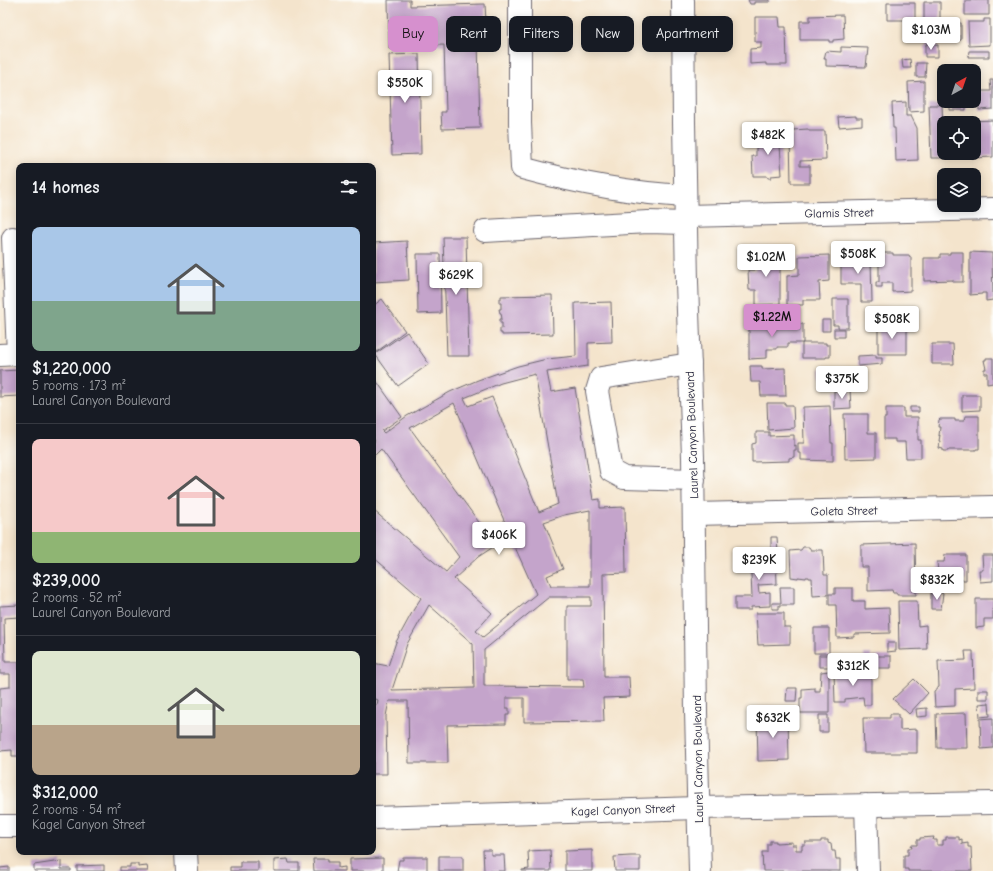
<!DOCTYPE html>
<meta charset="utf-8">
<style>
:root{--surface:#171b24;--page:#20242c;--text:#f1f3f6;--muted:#9ea1a6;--line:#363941;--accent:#d690ce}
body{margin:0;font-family:"Comic Neue",sans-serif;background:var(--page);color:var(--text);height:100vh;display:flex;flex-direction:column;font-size:15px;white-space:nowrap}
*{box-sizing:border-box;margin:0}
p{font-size:13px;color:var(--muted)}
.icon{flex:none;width:22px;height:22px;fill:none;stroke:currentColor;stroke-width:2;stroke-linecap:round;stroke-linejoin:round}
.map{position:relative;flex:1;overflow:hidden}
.details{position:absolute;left:16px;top:163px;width:360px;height:692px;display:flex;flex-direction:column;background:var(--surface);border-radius:8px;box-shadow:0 2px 10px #0003}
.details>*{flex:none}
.guide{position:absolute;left:388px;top:16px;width:380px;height:36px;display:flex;gap:8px}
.needle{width:26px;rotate:40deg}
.tools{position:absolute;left:937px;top:64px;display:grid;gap:8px}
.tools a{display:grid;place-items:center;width:44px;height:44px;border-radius:8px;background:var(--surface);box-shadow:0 2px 10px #0003;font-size:20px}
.price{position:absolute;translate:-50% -34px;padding:0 9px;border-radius:4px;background:#fff;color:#222;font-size:13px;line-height:26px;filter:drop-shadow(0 1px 2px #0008)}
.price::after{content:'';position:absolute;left:50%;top:24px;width:12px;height:9px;margin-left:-6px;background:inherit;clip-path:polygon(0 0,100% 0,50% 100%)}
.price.active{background:var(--accent);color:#111}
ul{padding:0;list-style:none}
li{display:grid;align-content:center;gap:8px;height:212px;padding:0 16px}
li+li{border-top:1px solid var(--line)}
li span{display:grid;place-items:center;height:124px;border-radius:8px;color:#555}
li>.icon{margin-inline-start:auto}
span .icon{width:72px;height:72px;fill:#fffc;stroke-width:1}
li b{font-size:17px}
h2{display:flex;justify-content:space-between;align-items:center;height:48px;padding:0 16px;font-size:17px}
.chip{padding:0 14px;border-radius:8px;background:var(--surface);box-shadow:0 2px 10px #0003;font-size:14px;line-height:36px}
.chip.active{background:var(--accent);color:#111}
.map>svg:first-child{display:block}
.building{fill:#c4a4cb;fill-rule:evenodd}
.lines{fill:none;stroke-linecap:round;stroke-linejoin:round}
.minor-casing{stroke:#6c666e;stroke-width:24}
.major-casing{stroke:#6c666e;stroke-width:24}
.minor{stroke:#fff;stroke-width:22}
.major{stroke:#fff;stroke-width:22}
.labels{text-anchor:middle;stroke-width:3;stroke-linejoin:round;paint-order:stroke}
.street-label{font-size:12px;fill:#22223b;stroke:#fdfcf7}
</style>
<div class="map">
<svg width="993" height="871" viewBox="0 0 993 871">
<rect width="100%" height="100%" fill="#fdfcf7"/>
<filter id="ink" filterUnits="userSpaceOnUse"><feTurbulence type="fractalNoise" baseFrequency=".025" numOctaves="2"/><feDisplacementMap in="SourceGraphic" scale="8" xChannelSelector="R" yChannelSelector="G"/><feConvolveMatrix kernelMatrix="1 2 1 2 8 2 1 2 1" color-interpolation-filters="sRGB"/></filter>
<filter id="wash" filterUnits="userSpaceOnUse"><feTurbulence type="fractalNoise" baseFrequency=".012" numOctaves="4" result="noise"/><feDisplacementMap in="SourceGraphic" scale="16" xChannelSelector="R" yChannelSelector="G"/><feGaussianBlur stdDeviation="0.9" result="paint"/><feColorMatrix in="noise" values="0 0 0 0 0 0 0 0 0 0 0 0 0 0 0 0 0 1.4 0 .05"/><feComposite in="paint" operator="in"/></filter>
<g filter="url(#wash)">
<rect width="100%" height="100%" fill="#f4e4cc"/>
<g id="blocks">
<path class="building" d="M388 0H410V6L485 4 487 40 478 41 480 128 442 129 441 112H446L444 45 412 46V48L389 49Z
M748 0H770V2H754V4H750Z
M965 0H989V15H965Z
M924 2H940V20H924Z
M887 3H915V20H887Z
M843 15 844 39 833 40V42H829V40H800V21H810V16Z
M755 17H779L780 27H786L787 65H766V63L750 64V49L761 48V42H755Z
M984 19H990V45L969 46 968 22H984Z
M944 23H961V40H944Z
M927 43H931V46L938 45V57H925V45H927Z
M841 47 868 48 866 67 826 66V59H824L826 51 841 52Z
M969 51H989V57H968Z
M419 54 421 154 392 155 389 55Z
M910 59 911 68H903L902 60Z
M916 63H926L925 77H916Z
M990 80H993V109L979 110 978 91H991Z
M924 81V111L909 112 908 82Z
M950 101H966V110H950Z
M906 102V116H911L917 128 918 160 896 161 895 128H893L892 103Z
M929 105H942L944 153H953V155H946L947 158H931Z
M856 116V118H862V125L839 127 838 117Z
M993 120V157L972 158V153H974V123H971V121Z
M808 129 809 131H825L826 160 800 161V166H810V183H791L790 136H793V130Z
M775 132V134H782V145H780L782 175 771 176V178H768L767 176H753L752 156H756V148L759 147V133Z
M443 237H466L469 356H447Z
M407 241 409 280 373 282V243Z
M775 250V255H780V304L756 305V290H749L748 270H755L754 251Z
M950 252H963V282H953V280L924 281V258H940V254H950Z
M970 252 992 253 993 300 986 301V293H982V294L970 295Z
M879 253H893V255H909L910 257H911V291L892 292V283H882V287H876V282H879Z
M417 254H440L441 313 418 314Z
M829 255V281L819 282 820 300H803V305H787V276L799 275V256Z
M841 255H855V260H871L872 302H861V284H841Z
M552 295 553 334 502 335V333H500V328L502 329V323H500V319H502L501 313H500L499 309H501V303H499V299H501V296Z
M382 299 405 331 375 353 373 351V306Z
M833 299H848V328H838V325H833Z
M611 302 612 342 588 343V366L547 372 551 392 575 388 593 500 600 499V508L625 507 626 573 603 574 604 677H629L630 697 603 698 604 721 524 722V698H506V708H509V715H506V724L447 725 448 763H409L408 701H389L386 716 387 774H373V705H377L378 700 373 698V663L388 666 396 642 414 609 421 598 373 557V510L446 572 459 557 381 449 373 457V442L375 441 373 438V376L402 417 382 431 384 433 407 416 450 392 478 380 518 366 547 359 576 356 575 303ZM535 374 558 504 539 512 492 397 468 406 464 398 501 383ZM454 403 506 525 498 529 489 536 410 428ZM590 510V586H551L547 576 563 569 544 522 564 515ZM510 536 536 594 483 637 476 631 492 613 454 579 478 557ZM549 597H591V606H567V679H583L584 687 484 686V650ZM429 605 473 644 474 688 392 690 407 644Z
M822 320H830V331H822Z
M749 324H803V343H788V347H777V349H767V358L749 359Z
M882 324H886V326H907V354H878V327H882Z
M834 329H844V337H834Z
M407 332 429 364 398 386 375 354Z
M802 343H826V345H830V357H826V358H802Z
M932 344H953L954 364H932Z
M876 355V358H882V364L858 366V356Z
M986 358H993V383L987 384V373H984V369H986L984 360H986Z
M750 366H762V369L785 368 786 396H761L760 382H751Z
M830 368 831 378 821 379 820 369Z
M19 370V396L0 397V371Z
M850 390 851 408 834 409V391Z
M962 395H980V410L962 411Z
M767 403H785V405H793L794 428 768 430Z
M830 406 831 443H833V461L801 460V453H798V443H804L803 407Z
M910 407H919V412H910Z
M886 408H904V417H918V440H921V458H906L905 442H895V439H884V418H886Z
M844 414H868V433H876V458L845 459Z
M965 416H979V449H976V450H948V451H943V449L939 448 940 441H939L940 435 939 436 940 427H938L939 420 940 419H955V421H964Z
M756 432H769V436L794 435V446L796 445V450H794V457L789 458V461L752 462V444L756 443Z
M771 537H777L778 554H771Z
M915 543 916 595H897V593H893L892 590 868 591V567H861V545Z
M803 547H809L811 550H823L824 575H828V595L813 596 812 578H809V577H806V578L798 577V578L791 577 790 551 801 550Z
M766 550V552H770V557H776L777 584 758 585 759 593 770 592V606L751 607V610H735V597H752L750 551Z
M945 555H966V580H959V582H950V580L944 581V572H938L937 562H944Z
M982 555H993V581L980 582 979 570H983Z
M780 587H794V605H779V609H772V603H781Z
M835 588H853V601H865V609L889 608 890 633 854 634V637L837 638 836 605H829V594H835Z
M931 593H943L941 609H931Z
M976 599H993V619H984V627L976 628Z
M898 601H917L918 626 926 625 927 649 899 650Z
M19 605V617L4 618 5 662H19V756H12V750L0 751V688L10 687V674H0V606Z
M756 613H784V627H790V644L758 645Z
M814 628H829V653H814Z
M887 643H896V651L887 652Z
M965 651H973L974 688 955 689V706L935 707 934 691 939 687 938 661 966 660Z
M864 654H871V661L864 662Z
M819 655H829V667H819Z
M874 656H891V668H874Z
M829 671V713H800V698H802V689L815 688V691H820L821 672Z
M871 672V705H864L863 697 845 699V702H835L834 673Z
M914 679 928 693 909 714 893 699Z
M787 688H797L796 701H786Z
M978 690H988V699H978Z
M989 703 990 716 980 717 979 704Z
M927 708V716L917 717 916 709Z
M966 713 967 748H937L936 714Z
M890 714H898V718H900V730L917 729V753H864L863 718H890Z
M819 715H828V732H819Z
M788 717 789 760 758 761 757 719Z
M993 718V748L981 749 980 719Z
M934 837 933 840H937V845H943V840H946V837H959V840L962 839V844L968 843V847H971L972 871H908V869H904V855H908V848H912L911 845H917V840H920V838Z
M821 840H828V843L831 844 832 851H835L836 859H840V871H763L762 852H767V844H770V841H776V843L792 842V845H796V850H802V845H805V842H821Z
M483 850H491V855H504L505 871H484Z
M550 850 551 871H522V870L529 869 528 851Z
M592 850V871H565V851Z
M439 856H463V871H439Z
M630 856H640V871H615L614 857Z
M403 857H427V871H397L399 860H403Z
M383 858V871H350V859Z
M288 859 289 863H299V871H274V860Z
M313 859H328V862H338V868L345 867V871H314Z
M61 861V869H71V871H34V865Z
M240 862H258V871H230V867H240Z
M130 864H138V867L147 866 148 871H120V867H130Z
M104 865V871H77V866Z
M9 867V871H0V868Z"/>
</g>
</g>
<g filter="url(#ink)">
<use href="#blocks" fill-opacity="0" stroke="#6c666e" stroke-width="1"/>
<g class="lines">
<g class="minor-casing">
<path id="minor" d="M520 0V123L522 168C577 183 628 193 685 196
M686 216 993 209
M485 231 648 222 686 223
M0 355 18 354 13 238
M690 364 601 378 597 391 611 471 624 478 694 480
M695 514 993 507
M866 805 868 871
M373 818 698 808 993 803
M0 826H19
M186 852 187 871"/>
</g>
<g class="major-casing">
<path id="major" d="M683 0 684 123 687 282 693 457 696 712 700 871"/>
</g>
<use href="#minor" class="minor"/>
<use href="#major" class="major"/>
</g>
</g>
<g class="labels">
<g class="street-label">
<text transform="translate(839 213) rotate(-1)" y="4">Glamis Street</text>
<text transform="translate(692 435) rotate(-92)" y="4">Laurel Canyon Boulevard</text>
<text transform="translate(844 511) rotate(-1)" y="4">Goleta Street</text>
<text transform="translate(698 759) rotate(-91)" y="4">Laurel Canyon Boulevard</text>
<text transform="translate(623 810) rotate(-2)" y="4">Kagel Canyon Street</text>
</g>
</g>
</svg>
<div class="tools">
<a><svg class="needle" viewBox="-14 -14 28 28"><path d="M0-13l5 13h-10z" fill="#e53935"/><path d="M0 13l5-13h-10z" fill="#9ea1a6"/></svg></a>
<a><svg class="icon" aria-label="locate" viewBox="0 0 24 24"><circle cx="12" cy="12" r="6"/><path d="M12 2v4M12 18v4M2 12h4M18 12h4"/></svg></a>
<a><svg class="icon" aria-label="layers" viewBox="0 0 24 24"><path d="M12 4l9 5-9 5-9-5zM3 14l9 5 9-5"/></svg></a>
</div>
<b class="price" style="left:931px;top:51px">$1.03M</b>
<b class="price" style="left:405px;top:104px">$550K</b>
<b class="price" style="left:768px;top:156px">$482K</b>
<b class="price" style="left:858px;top:275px">$508K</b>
<b class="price" style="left:766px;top:278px">$1.02M</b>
<b class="price" style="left:456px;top:296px">$629K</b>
<b class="price active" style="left:772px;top:338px">$1.22M</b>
<b class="price" style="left:892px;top:340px">$508K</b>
<b class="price" style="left:842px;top:400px">$375K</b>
<b class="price" style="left:499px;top:556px">$406K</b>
<b class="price" style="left:759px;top:581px">$239K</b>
<b class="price" style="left:937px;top:601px">$832K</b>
<b class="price" style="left:853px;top:687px">$312K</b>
<b class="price" style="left:773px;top:739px">$632K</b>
<div class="guide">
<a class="chip active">Buy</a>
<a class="chip">Rent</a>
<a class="chip">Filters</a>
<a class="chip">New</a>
<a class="chip">Apartment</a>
</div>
<section class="details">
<h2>14 homes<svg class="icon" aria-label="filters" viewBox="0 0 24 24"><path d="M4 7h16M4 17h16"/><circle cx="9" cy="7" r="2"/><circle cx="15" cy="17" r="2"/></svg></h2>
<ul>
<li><span style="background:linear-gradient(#a9c7e8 60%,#7fa58c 0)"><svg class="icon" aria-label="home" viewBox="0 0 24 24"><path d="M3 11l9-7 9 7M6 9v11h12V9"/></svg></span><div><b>$1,220,000</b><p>5 rooms · 173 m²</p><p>Laurel Canyon Boulevard</p></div></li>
<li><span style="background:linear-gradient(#f6c9c9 75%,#8fb573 0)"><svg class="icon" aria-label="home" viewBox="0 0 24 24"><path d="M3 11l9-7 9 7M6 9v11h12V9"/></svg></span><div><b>$239,000</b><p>2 rooms · 52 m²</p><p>Laurel Canyon Boulevard</p></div></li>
<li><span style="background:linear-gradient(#dfe7d0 60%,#b9a48a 0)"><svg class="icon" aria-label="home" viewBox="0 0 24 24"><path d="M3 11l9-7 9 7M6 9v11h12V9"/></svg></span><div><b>$312,000</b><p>2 rooms · 54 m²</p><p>Kagel Canyon Street</p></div></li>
</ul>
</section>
</div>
